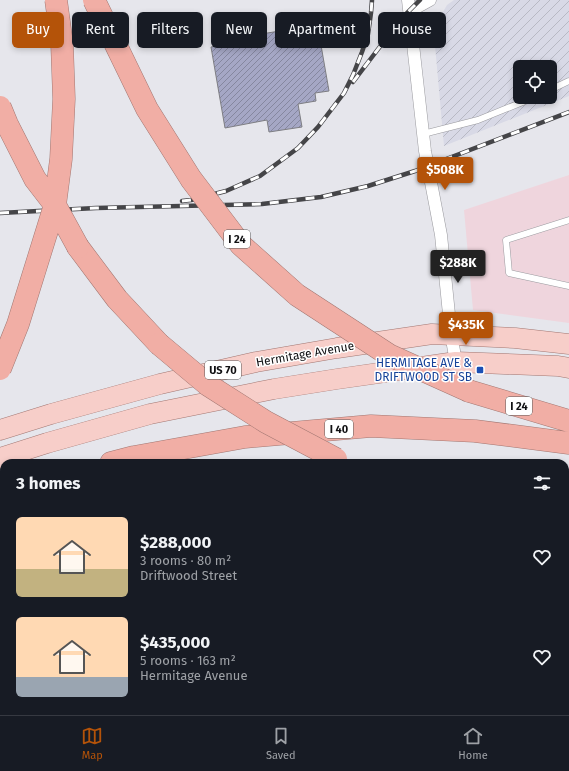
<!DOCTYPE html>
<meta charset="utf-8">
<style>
:root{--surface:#171b24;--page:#242831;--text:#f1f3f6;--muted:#9ea1a6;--line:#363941;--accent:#b45309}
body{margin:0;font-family:"Fira Sans",sans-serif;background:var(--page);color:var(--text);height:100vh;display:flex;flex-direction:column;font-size:15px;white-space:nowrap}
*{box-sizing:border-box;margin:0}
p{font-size:13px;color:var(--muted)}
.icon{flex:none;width:22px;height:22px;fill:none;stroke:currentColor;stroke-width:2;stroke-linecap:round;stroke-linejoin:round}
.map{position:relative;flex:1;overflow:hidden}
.panel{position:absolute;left:0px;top:459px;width:569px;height:256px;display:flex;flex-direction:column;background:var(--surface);border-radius:12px 12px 0 0;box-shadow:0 2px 6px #0003}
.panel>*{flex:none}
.guide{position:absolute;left:12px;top:12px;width:545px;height:36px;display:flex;gap:8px}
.fabs{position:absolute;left:513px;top:60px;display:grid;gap:8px}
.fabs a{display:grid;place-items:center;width:44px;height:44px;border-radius:6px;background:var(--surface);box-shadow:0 2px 6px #0003;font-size:20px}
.price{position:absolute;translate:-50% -34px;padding:0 9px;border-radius:4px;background:var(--accent);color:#fff;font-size:13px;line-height:26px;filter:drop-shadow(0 1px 2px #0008)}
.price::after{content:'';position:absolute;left:50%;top:24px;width:12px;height:9px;margin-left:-6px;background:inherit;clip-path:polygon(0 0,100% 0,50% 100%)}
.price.current{background:#222;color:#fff}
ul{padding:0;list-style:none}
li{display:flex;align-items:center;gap:12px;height:100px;padding:0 16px}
li span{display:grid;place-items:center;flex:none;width:112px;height:80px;border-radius:6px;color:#555}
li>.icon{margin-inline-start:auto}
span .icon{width:48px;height:48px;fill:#fffc;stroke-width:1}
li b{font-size:17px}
h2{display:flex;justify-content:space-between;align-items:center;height:48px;padding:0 16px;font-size:17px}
.pill{padding:0 14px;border-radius:6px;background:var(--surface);box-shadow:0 2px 6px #0003;font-size:14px;line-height:36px}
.pill.current{background:var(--accent);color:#fff}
.dock{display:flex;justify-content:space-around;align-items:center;height:56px;border-top:1px solid var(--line);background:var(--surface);font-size:11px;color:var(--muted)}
.dock a{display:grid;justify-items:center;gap:2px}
.dock .current{color:var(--accent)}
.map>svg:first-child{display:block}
.commercial{fill:#efd5dd}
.industrial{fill:url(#industrial-furrows);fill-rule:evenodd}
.building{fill:url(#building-hatch);stroke:#7e7e83}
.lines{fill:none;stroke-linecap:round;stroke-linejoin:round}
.service-casing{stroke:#9a9a9f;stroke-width:7}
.minor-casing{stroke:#9a9a9f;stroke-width:13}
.primary-casing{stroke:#a27772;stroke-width:21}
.motorway-casing{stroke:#a27772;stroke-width:23}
.service{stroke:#fff;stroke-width:6}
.minor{stroke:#fff;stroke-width:12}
.primary{stroke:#f7cec9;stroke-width:20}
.motorway{stroke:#f1aea5;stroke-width:22}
.rail-casing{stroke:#454548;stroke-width:4.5}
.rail{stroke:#fff;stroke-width:3;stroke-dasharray:9;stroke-linecap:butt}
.motorway-bridge-casing{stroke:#a27772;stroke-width:23;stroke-linecap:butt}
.motorway-bridge{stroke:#f1aea5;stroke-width:22}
.transit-dot{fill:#1a4fb4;stroke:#fff;stroke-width:1.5}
.labels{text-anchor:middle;stroke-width:3;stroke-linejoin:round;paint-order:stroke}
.shield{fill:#fff;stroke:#585859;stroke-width:1}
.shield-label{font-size:11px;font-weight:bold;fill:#101012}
.street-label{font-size:12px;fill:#101012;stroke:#fff}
.transit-label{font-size:12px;fill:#164399;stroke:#fff;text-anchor:end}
</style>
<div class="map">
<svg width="569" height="715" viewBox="0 0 569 715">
<defs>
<pattern id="industrial-furrows" width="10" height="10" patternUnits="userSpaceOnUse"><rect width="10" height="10" fill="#d8d9e6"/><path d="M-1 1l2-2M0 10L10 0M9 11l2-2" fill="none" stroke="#b8b9c4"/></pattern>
<pattern id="building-hatch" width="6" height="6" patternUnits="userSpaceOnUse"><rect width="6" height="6" fill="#a5a7c5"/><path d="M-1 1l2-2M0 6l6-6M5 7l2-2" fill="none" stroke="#85879f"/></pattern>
</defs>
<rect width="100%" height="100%" fill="#e6e6ec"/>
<path class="commercial" d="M569 175V323L473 310 464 210Z"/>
<path class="industrial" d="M454 0H569V96L444 146 434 34 440 17 447 5ZM520 67H550V97H520Z"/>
<path class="building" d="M311 26 312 29 318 28 329 91 315 93 316 101 298 104 302 127 269 132 267 120 225 128 211 47 224 45 223 35 239 33 241 43 255 40V35Z
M4 681V711H150L151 715H0V682Z
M565 681 569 701V715H555L554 711H565Z
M551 711 552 715H533Z"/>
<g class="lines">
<g class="service-casing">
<path id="service" d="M550 90 569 81
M423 134 478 120 535 97
M569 220 506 240 509 273 569 286
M565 641 569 640
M249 715 266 711"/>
</g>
<g class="minor-casing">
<path id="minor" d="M408 0 425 151 441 235 451 334 456 362
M410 11 430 0
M0 628 4 626
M186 711 187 715
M445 711 446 715"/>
</g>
<g class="primary-casing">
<path id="primary" d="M0 430 51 414 160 384 256 362 337 348 432 334 515 338 569 344
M0 458 47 443 150 414 274 389 337 379 456 362 558 366 569 368"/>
</g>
<g class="motorway-casing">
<path id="motorway" d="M78 247 117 299 159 344
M469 391 569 421
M111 463 134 457 245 437 371 426 475 431 569 443
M0 497 4 496
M565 520 569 521
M0 593 4 590"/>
</g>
<use href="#service" class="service"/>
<use href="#minor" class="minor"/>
<use href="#primary" class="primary"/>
<use href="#motorway" class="motorway"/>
<g class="rail-casing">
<path id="rail" d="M353 82 401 19 420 0
M182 201 191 200 226 191 260 176 298 148 318 127 344 93 353 75 362 52 368 34 371 13 372 0
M0 213 96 208 262 204 321 197 368 186 415 171 569 112"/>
</g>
<use href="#rail" class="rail"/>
<g class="motorway-bridge-casing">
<path id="motorway-bridge" d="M94 0 147 109 191 179 241 245 297 295 389 355 469 391
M0 107 7 124 35 179 55 205 78 247
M159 344 208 385 266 422 336 459
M0 369 18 324 55 205 61 159 64 99 62 44 56 0"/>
</g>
<use href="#motorway-bridge" class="motorway-bridge"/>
</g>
<rect class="transit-dot" x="476" y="366" width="8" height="8" rx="2"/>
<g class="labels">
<g class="shield">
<rect x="224" y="230" width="26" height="18" rx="3"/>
<rect x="205" y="361" width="36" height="18" rx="3"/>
<rect x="506" y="397" width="26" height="18" rx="3"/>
<rect x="325" y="420" width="28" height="18" rx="3"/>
</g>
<g class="shield-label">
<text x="237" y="243">I 24</text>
<text x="223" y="374">US 70</text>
<text x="519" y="410">I 24</text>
<text x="339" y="433">I 40</text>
</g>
<g class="street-label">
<text transform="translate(305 354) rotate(-10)" y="4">Hermitage Avenue</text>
</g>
<g class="transit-label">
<text x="472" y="367">HERMITAGE AVE &amp;<tspan x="472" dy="14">DRIFTWOOD ST SB</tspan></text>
</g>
</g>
</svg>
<div class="fabs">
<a><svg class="icon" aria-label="locate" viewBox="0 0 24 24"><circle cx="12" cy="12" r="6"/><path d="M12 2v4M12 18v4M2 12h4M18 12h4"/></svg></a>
</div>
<b class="price" style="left:445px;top:191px">$508K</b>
<b class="price current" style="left:458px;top:284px">$288K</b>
<b class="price" style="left:466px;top:346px">$435K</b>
<div class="guide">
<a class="pill current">Buy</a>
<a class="pill">Rent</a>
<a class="pill">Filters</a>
<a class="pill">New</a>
<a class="pill">Apartment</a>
<a class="pill">House</a>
</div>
<section class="panel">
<h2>3 homes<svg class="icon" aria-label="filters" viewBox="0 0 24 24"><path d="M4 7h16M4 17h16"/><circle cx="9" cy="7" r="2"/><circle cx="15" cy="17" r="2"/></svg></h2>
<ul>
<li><span style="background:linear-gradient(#ffd9b3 65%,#c2b280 0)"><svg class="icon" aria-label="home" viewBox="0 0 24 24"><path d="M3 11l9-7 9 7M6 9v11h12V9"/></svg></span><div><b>$288,000</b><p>3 rooms · 80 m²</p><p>Driftwood Street</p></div><svg class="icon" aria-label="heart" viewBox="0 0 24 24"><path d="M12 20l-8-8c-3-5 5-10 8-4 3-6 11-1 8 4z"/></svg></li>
<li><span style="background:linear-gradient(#ffd9b3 75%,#9aa5b1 0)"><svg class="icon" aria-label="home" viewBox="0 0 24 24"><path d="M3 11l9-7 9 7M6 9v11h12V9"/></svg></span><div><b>$435,000</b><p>5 rooms · 163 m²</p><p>Hermitage Avenue</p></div><svg class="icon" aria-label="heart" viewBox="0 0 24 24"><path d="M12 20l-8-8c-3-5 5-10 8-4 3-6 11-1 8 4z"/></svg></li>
</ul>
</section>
</div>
<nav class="dock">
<a class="current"><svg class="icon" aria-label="map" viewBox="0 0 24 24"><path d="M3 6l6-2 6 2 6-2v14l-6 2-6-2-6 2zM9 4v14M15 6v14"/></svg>Map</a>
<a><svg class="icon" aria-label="saved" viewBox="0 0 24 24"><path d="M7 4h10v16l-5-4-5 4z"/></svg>Saved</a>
<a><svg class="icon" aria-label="home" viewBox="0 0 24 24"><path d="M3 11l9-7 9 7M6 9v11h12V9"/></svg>Home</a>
</nav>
